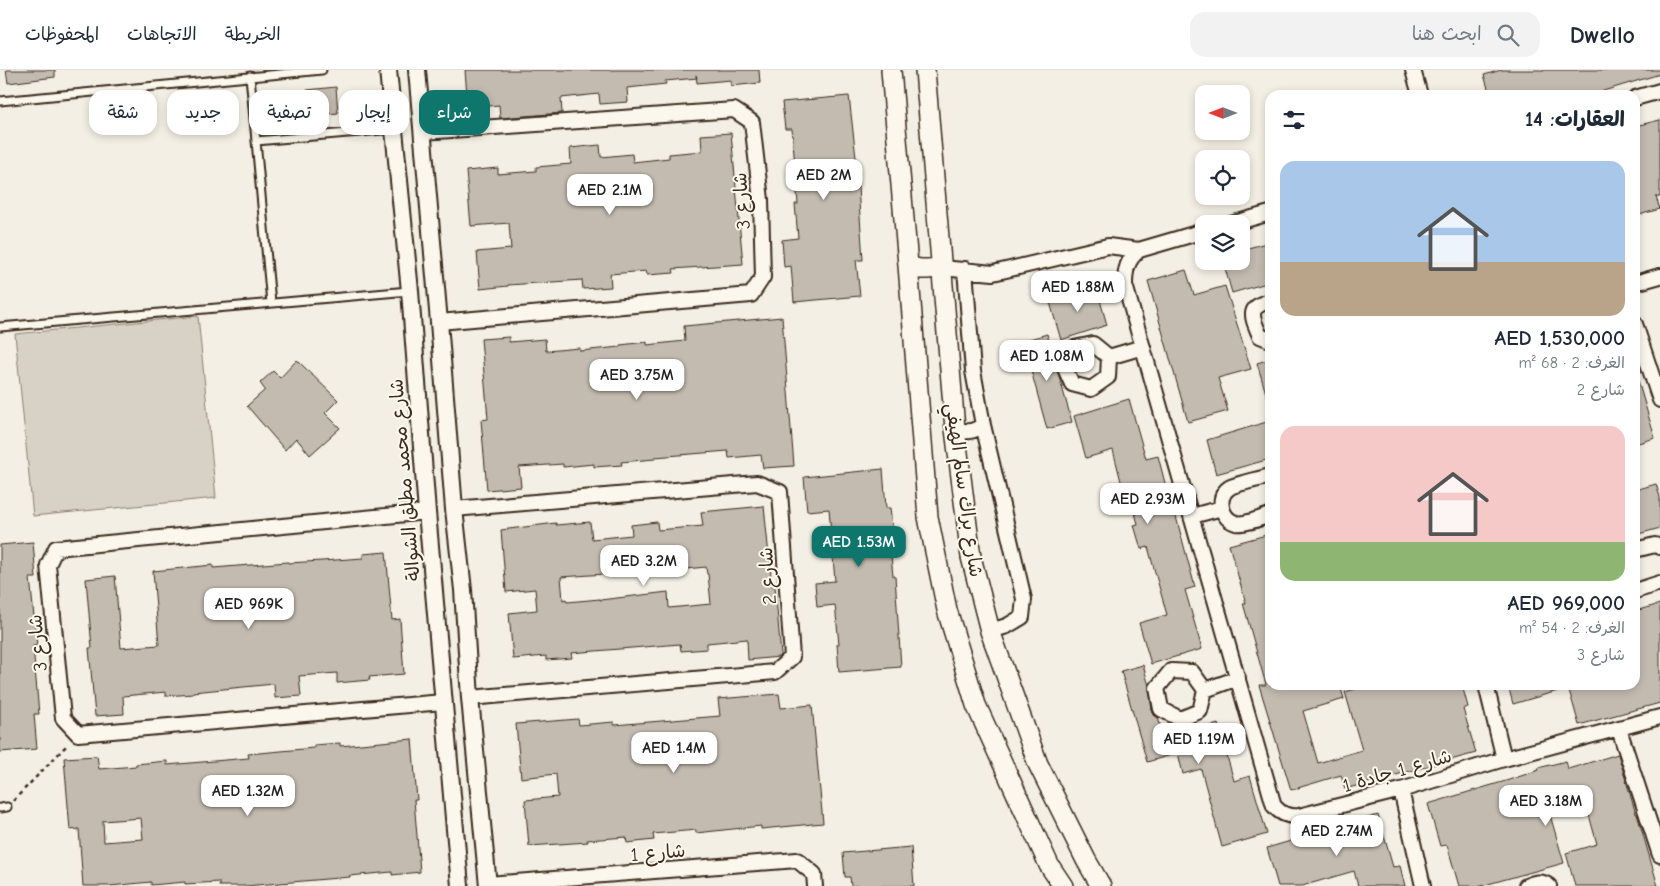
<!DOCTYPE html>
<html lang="ar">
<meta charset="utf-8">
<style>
:root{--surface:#fff;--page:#f2f2f3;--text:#1f2937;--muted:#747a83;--line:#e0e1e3;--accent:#0f766e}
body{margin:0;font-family:"Comic Neue","Playpen Sans Arabic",sans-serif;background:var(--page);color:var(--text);direction:rtl;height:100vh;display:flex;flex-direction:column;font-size:19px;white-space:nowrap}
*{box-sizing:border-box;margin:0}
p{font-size:16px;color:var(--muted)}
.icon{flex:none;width:28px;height:28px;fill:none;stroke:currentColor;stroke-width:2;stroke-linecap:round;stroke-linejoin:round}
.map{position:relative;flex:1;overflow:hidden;direction:ltr}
.panel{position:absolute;left:1265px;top:20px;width:375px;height:600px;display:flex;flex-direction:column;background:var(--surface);border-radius:15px;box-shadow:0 2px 8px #0003;direction:rtl}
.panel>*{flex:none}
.banner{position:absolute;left:15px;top:20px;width:475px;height:45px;direction:rtl;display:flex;gap:10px}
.needle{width:32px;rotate:270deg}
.buttons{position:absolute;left:1195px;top:15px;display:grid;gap:10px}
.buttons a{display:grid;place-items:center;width:55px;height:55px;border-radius:10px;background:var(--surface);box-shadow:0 2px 8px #0003;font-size:25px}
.price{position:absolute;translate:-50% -42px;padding:0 11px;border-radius:10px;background:#fff;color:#222;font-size:16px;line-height:32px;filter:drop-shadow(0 1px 2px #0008)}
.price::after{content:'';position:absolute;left:50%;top:30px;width:15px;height:11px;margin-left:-8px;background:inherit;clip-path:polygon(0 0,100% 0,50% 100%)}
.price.current{background:var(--accent);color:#fff}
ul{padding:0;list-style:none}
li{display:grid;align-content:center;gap:10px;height:265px;padding:0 15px}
li span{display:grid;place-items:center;height:155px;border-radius:15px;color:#555}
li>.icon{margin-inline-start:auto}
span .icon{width:90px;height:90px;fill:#fffc;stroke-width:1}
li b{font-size:21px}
h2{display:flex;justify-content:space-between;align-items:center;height:60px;padding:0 15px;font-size:21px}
.chip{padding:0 18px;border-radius:15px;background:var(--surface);box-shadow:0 2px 8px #0003;font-size:18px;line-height:45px}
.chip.current{background:var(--accent);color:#fff}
header{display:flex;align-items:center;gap:30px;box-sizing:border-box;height:70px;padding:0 25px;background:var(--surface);border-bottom:1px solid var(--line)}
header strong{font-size:24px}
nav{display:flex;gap:28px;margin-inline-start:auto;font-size:18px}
.search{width:350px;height:45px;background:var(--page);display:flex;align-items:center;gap:12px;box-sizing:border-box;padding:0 18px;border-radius:15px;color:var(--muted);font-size:19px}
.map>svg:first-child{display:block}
.green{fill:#d8d1c6;stroke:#8a7e72}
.building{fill:#c3bbb0;stroke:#3b2a1e;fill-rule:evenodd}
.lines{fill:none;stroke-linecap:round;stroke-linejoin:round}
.service-casing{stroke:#3b2a1e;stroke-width:11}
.minor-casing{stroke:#3b2a1e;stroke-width:18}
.tertiary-casing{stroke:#3b2a1e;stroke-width:20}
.secondary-casing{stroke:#3b2a1e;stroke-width:22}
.path{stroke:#3b2a1e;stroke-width:2.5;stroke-dasharray:4 4;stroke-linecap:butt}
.service{stroke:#fbf7ec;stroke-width:7}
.minor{stroke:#fbf7ec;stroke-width:14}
.tertiary{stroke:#fbf7ec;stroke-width:16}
.secondary{stroke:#fbf7ec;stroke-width:19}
.labels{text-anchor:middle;stroke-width:4;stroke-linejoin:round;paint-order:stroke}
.street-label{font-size:19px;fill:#3b2a1e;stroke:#fbf7ec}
</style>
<header>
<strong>Dwello</strong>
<div class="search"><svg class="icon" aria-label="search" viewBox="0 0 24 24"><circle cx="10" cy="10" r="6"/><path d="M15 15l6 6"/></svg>ابحث هنا</div>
<nav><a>الخريطة</a><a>الاتجاهات</a><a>المحفوظات</a></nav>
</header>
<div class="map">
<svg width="1660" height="816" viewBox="0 0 1660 816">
<rect width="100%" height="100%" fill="#f3efe4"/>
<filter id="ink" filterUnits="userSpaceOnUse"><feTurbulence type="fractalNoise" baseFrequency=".02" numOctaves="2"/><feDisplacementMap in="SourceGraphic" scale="10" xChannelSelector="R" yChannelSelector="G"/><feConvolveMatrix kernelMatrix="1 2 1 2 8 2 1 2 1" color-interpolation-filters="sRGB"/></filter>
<g filter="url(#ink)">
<path class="green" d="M198 246 216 428 33 446 15 264Z"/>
<path class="building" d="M6 0H55V7L8 13Z
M465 0H759L760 13 731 16V10L697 13 696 5 697 8 665 11 666 14 627 18 628 32 600 34 599 24 561 28 562 43 500 48 499 35 468 38Z
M1501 0H1660V4L1590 25H1490L1484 5Z
M336 17 338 43 309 46 308 41 269 45 268 32 307 28V20Z
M849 26 856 88 863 190H856L860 226 794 232 791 196 784 197 782 170 798 168 795 134H798L792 59H785L782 32Z
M1660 50V127H1656L1660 139 1635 146V56Z
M731 63 743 194 673 199 674 203 647 205 646 201 610 204 611 217 583 219 582 210 508 215V216L480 219 477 182 511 179 509 153 471 156 466 101 498 98V104L536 101V97L571 94 570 78 600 75 601 87 632 84 633 92 669 88V84L702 81 701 65Z
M1270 172V212L1232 223 1223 191H1241V180Z
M1186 200 1194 225 1225 216 1251 299 1218 308 1228 341 1188 352 1148 211Z
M1096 216 1107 255 1061 270 1049 229Z
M782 247 794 396 763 398 761 385 729 388 728 381 655 387V389L621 392 622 395 594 397V394L563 397V394L519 397 521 417 487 420 481 350 488 349 481 269 509 267V272L545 269 546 281 580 278V281L620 277V275L647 272V275L685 271 684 256Z
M1047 264 1072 352 1047 359 1023 271Z
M1270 289V327H1267L1257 293Z
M297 290 338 330 325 343 340 358 310 385 296 368 285 380 247 336 265 320 260 313 273 301 280 308Z
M1635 311H1638L1655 368 1635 374Z
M1129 329 1146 389 1158 386 1173 444 1175 443 1195 517 1185 520 1202 579 1151 594 1139 553 1167 545 1148 477 1141 479 1134 455 1138 454 1129 422 1124 423 1113 380 1086 388 1074 346Z
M1270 351V389L1216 404 1207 370Z
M883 399 886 438H890L893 465H889L893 506H895L901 597 839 602 837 574H839L835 535 817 537 815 513 835 511 829 439 807 441 804 407Z
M1656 414 1660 427V458L1635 465V420Z
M764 436 772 516H775L781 585 779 587 748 590 747 569 707 573V579L681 581 680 574 571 583 572 588 546 590V586L513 589 509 543 537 540 535 519 506 522 501 460 556 453V455L590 452 592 469 632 465 631 455 657 452 658 460 703 456 701 442ZM706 497 707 504H708L711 534 669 538 668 522 600 530V529L567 532 566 529 563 530 561 507 635 502V504Z
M1270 464V615H1340L1344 629 1303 641 1318 693 1362 680 1345 622 1369 615H1462L1468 637 1463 639 1476 683 1345 719 1341 705 1291 720 1259 615H1266L1243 533H1246L1229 475Z
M33 472 36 508H30L37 576H33L39 644H34L37 679 0 682V475Z
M386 482 392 550 400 549 404 604 369 607 370 610 337 613V603L299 606 301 626 275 628 274 614 193 622V624L166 626V622L123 626 124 644 95 646 89 578H92L86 509 115 506 121 578 159 575 153 501 213 495V498L288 492V493L322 491 363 488V484Z
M1660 534V633L1579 655 1569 620 1585 615H1635V541Z
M1143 595 1149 616 1152 641 1154 645 1158 648 1165 670 1218 654 1234 711 1250 706 1267 764 1222 777 1201 699 1183 704 1178 683 1147 692 1121 601Z
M1508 615H1568V618L1513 634Z
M779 624 781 638 812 635 823 753 761 759V756L696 763V760L653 764 654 770 627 773 626 767 587 770 588 772 529 776 525 730 558 727 556 704 521 708 516 654 578 649 579 655 614 652V655L720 646 718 629Z
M412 669 417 730H414L420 802 392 805V802L349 806 350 807 245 816H219V812L185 814V812L151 815V812L110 816H83L79 759 70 760 64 688 97 686 99 699 136 696V694L167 691V695L249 688 248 684 314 678V675L340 673V676ZM141 748 143 769 104 772 103 751Z
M1618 684 1636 744H1637L1658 816H1575L1566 783 1597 774 1586 734 1550 745 1564 793 1481 816H1459L1447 775 1440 776 1428 734 1509 710 1539 700 1538 698 1566 691 1568 699Z
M1378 745 1393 797 1400 796 1405 816H1358L1354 801 1302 816H1278L1267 778Z
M911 777 914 816H851L850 807H845L843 783Z"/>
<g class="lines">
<g class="service-casing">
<path id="service" d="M250 6 271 233
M0 31 322 0
M256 71 394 59
M0 257 409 221
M0 738 7 737"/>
</g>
<g class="minor-casing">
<path id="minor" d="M1413 0 1420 25
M1635 28 1660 21
M423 62 734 40 752 52 761 130 763 207 751 225 439 252
M1231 154 1270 143
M1204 161 1139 180C1127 190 1125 200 1125 215L1274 736C1281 744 1288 747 1299 746L1401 720 1504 689 1660 647
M942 198 993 203 1108 176 1139 180
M965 199 973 301 983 355 1024 529 1022 547 1007 556 990 561
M1635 213 1660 206
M1270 231C1246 237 1252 247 1260 266L1270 270
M1635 254 1660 330
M1093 274 1109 287 1108 307 1091 319 1072 314 1064 296 1074 278Z
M1109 287 1143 277
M955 359C967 363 973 362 983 355
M1270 406C1261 409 1234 414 1229 418 1216 427 1221 449 1236 453 1243 455 1262 448 1270 445
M454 439 757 413 780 422 792 587 775 602 470 628
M427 442 56 478 48 495 63 648 78 664 443 632
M1192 446 1222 438
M1635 480 1655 475 1660 477
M1635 521 1660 513
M1171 601 1192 602 1205 620 1200 641 1180 649 1161 639 1157 618Z
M1486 615 1504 689
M1205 620 1238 608
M1619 659 1660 785
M1401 720 1423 816
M488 814 797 790 814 804 815 816
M1526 816C1534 813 1541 810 1549 816"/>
</g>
<g class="tertiary-casing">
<path id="tertiary" d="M388 0 410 221 427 442 460 816
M417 0 439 252 454 439 463 520 470 628 488 816"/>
</g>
<g class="secondary-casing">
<path id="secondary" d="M891 0 908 195 928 447 947 540 976 635 1049 795 1063 816
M925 0 955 359 971 487 990 561 1038 694 1086 790 1101 816
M908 195C922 202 928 198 942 198"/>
</g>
<path class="path" d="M13 731 68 674"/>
<use href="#service" class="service"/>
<use href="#minor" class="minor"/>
<use href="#tertiary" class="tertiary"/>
<use href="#secondary" class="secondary"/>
</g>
</g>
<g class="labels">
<g class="street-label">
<text transform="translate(741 131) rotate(-94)" y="7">شارع 3</text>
<text transform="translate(404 410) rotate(-95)" y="7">شارع محمد مطلق الشوالة</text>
<text transform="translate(965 420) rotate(82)" y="7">شارع براك سالم الهيفي</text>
<text transform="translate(767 506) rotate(-94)" y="7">شارع 2</text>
<text transform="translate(37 573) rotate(-96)" y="7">شارع 3</text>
<text transform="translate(1397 700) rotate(-16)" y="7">شارع 1 جادة 1</text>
<text transform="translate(658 782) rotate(-5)" y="7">شارع 1</text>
</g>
</g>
</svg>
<div class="buttons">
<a><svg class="needle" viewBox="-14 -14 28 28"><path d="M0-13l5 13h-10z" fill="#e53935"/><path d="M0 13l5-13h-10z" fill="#747a83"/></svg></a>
<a><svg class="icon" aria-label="locate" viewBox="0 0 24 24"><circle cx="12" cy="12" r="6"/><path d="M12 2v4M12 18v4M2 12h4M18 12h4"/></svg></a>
<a><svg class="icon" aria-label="layers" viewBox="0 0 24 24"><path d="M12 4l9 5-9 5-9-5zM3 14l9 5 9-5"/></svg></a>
</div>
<b class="price" style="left:824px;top:131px">AED 2M</b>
<b class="price" style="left:610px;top:146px">AED 2.1M</b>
<b class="price" style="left:1078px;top:243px">AED 1.88M</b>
<b class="price" style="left:1047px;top:312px">AED 1.08M</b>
<b class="price" style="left:637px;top:331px">AED 3.75M</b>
<b class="price" style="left:1148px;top:455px">AED 2.93M</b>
<b class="price current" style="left:859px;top:498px">AED 1.53M</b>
<b class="price" style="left:644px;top:517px">AED 3.2M</b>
<b class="price" style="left:249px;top:560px">AED 969K</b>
<b class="price" style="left:1199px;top:695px">AED 1.19M</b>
<b class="price" style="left:674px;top:704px">AED 1.4M</b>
<b class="price" style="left:248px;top:747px">AED 1.32M</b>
<b class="price" style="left:1546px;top:757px">AED 3.18M</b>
<b class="price" style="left:1337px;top:787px">AED 2.74M</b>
<div class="banner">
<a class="chip current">شراء</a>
<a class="chip">إيجار</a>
<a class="chip">تصفية</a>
<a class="chip">جديد</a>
<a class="chip">شقة</a>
</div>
<section class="panel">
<h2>العقارات: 14<svg class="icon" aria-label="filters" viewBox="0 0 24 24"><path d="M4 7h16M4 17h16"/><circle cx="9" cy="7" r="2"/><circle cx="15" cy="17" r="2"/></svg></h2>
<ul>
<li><span style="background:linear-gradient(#a9c7e8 65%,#b9a48a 0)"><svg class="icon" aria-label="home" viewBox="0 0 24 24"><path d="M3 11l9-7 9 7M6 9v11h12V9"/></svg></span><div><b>AED 1,530,000</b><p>الغرف: 2 · 68 m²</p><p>شارع 2</p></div></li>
<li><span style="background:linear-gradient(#f6c9c9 75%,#8fb573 0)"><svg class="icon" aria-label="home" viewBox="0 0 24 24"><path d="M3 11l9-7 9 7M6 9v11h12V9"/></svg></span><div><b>AED 969,000</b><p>الغرف: 2 · 54 m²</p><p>شارع 3</p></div></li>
</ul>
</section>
</div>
